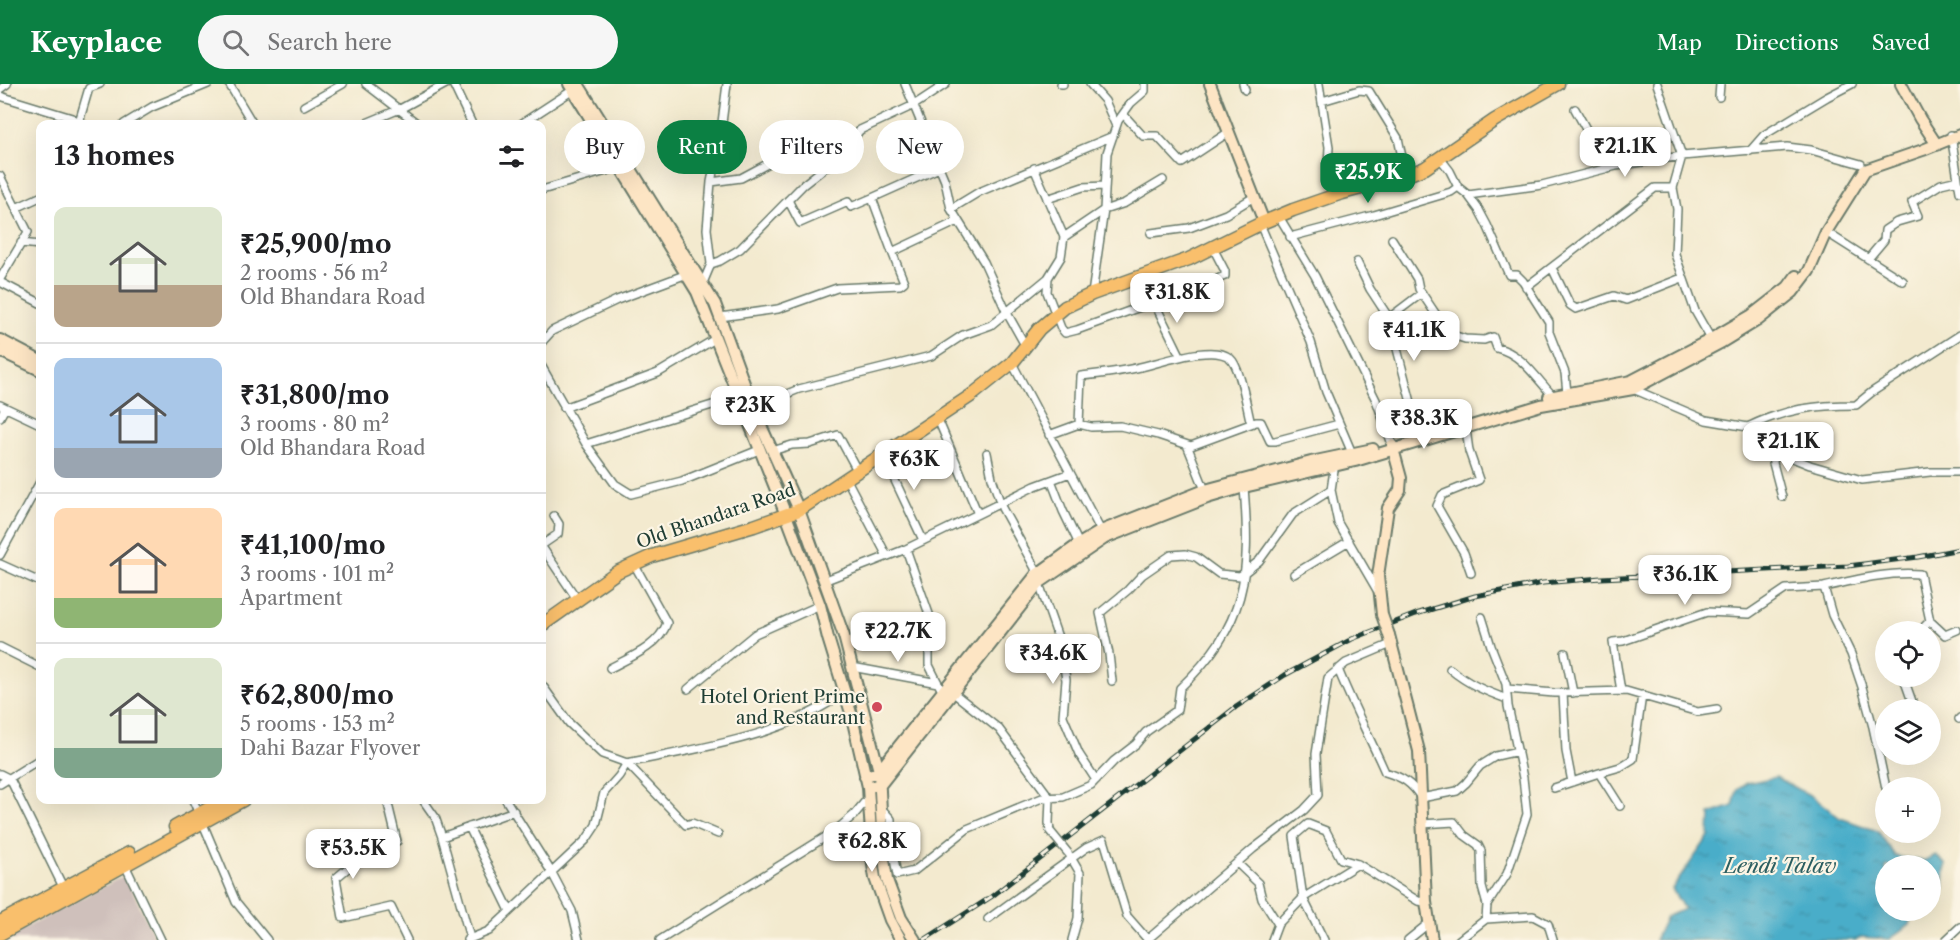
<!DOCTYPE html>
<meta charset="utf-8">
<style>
:root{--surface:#fff;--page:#f6f6f6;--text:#202124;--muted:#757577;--line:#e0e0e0;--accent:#0b8043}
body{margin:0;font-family:"Libre Caslon Text",serif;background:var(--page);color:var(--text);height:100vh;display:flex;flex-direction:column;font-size:22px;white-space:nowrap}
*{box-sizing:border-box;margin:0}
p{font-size:20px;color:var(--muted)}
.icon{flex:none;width:33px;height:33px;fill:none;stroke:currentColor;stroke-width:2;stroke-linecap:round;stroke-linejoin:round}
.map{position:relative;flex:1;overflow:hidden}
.drawer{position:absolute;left:36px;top:36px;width:510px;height:684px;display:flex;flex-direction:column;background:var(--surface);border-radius:12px;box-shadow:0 6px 24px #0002}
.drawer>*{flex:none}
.guide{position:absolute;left:564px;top:36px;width:570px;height:54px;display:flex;gap:12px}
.fabs{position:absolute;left:1875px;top:537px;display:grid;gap:12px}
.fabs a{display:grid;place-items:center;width:66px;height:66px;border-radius:50%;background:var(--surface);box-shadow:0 6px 24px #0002;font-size:30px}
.price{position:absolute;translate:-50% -51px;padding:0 14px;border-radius:12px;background:#fff;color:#222;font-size:20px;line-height:39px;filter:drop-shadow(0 2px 3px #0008)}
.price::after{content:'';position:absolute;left:50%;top:36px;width:18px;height:14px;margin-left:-9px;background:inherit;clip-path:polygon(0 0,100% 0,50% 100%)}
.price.on{background:var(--accent);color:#fff}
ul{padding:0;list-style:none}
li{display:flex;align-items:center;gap:18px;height:150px;padding:0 18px}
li+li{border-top:2px solid var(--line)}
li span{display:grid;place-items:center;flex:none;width:168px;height:120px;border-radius:12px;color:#555}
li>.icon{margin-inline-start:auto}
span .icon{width:72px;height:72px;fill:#fffc;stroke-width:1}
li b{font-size:26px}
h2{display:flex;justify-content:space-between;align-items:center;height:72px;padding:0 18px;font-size:26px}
.pill{padding:0 21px;border-radius:27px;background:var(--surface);box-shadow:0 6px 24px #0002;font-size:21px;line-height:54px}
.pill.on{background:var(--accent);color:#fff}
header{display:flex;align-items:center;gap:36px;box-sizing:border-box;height:84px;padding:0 30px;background:var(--accent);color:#fff}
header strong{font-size:28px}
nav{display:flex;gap:33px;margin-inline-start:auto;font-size:21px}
.search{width:420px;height:54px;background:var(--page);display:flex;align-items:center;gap:15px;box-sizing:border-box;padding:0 21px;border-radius:33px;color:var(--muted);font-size:22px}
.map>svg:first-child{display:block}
.industrial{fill:#cfc0bb}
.water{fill:url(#water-ripples);stroke:#34757e;stroke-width:1.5}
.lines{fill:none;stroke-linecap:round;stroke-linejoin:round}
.street-casing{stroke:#697a6a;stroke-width:10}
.secondary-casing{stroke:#697a6a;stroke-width:14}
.highway-casing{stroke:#697a6a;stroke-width:15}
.street{stroke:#fff;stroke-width:7}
.secondary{stroke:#fde5c4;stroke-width:10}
.highway{stroke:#f9bf6c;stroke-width:12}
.rail-casing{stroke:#1f3d34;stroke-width:5}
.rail{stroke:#fcf5e5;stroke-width:3;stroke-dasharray:9;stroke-linecap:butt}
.street-bridge-casing{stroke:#697a6a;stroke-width:10;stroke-linecap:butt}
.secondary-bridge-casing{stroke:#697a6a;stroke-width:14;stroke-linecap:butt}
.street-bridge{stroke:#fff;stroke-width:7}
.secondary-bridge{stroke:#fde5c4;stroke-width:10}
.poi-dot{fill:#d1495b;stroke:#fcf5e5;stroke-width:2}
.labels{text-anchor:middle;stroke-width:4.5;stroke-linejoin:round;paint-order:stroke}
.street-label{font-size:18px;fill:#1f3d34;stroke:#fcf5e5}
.poi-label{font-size:18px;fill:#1f3d34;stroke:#fcf5e5;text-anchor:end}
.water-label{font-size:20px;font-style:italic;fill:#2c5f61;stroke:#fcf5e5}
</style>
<header>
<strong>Keyplace</strong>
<div class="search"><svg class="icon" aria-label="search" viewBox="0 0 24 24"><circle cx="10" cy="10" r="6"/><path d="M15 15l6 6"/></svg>Search here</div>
<nav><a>Map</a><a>Directions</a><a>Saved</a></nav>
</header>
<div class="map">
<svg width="1960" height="856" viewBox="0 0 1960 856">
<defs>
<pattern id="water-ripples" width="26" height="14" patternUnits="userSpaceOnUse" patternTransform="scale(1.5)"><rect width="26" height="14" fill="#4aadc9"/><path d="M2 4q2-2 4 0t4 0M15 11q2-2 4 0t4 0" fill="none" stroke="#3d8ea4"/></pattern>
</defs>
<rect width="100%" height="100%" fill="#fcf5e5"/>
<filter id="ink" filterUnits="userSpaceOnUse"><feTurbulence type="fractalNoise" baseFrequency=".0167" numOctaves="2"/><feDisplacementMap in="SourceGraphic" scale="12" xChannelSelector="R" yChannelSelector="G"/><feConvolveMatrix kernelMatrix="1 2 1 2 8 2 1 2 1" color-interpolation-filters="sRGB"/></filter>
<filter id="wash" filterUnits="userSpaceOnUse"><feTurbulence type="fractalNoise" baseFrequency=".008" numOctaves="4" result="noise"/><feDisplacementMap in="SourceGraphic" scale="24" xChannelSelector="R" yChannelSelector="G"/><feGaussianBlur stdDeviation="1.35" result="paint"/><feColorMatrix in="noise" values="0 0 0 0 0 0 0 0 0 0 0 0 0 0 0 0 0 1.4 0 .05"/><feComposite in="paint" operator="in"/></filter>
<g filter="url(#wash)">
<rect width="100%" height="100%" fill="#f3eacf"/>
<path class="industrial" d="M125 791 156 856H2Z"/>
<path class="water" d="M1776 693 1813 713 1840 734 1878 747 1895 772 1923 777 1936 771 1945 780 1944 805 1931 817 1930 782H1886V826L1920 827 1912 833 1910 841 1890 855 1861 853 1855 856H1655L1666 833 1684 825 1672 805 1709 752 1710 730 1733 722 1737 706 1747 699Z"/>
</g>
<g filter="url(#ink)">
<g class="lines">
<g class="street-casing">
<path id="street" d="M229 0 253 40
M366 0 418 40
M453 0 472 40
M905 0 945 97 951 125 984 178 1007 229 1025 261
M1061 0H1063
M1090 0 1105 17 1116 42
M1243 0 1245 6
M1319 0 1329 63 1328 81 1339 110
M0 5 7 0
M0 12 72 34 83 40
M1719 13 1720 0
M1322 17 1359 6 1369 7 1398 54 1406 92
M304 22 343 0
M1575 25 1608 85
M1123 30 1143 52H1157L1182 79 1229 48
M79 38 89 4 100 0
M124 40 152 23 208 0
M364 40 400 25 446 0
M521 40 573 6
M1951 51 1960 108
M1750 67 1764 51 1827 13 1852 0
M1440 74 1450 87 1458 103 1468 111 1479 126 1487 141 1509 191H1517L1523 197 1549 238V248L1565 289 1567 309
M1034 84 1064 153
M0 92 28 148 0 195
M1163 96 1125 119 1104 126 1064 153 1061 173 1048 194 1047 208 1061 244 1065 249 1077 246 1225 192V187L1213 164
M711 98 741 94 801 62 840 51 848 61
M542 106 620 83
M1468 111 1542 101 1616 82 1682 72 1657 0
M872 114 939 84
M1047 115 1083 103 1105 102
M788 116 800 139 848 118 851 123 872 114 892 168 958 137
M16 124 40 113
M951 125 979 108 1113 52
M1278 131 1315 192 1376 316 1392 360
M1260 140 1311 258 1326 308 1352 369
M1826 148 1903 197
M1151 149 1189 144 1226 130 1254 113
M1290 153 1374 131 1451 108 1458 103
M1392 155 1417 195 1419 205 1443 241 1456 252 1465 255 1484 256 1493 253 1497 264C1521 269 1537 295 1553 312
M21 159 40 161
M1868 175 1884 156 1885 146 1897 138 1918 132 1912 118 1941 100 1958 96
M1357 178 1370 205 1389 234
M711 180 720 177 740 165 803 101 841 71 860 46 914 21 946 0
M1552 184 1570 221 1576 225 1614 212 1626 216 1682 194
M0 198 40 219
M703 199 711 180 707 145 711 98 720 54 727 0
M1526 203 1655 104H1673
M1092 210 1104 126 1107 69 1118 37 1131 19 1145 7V0
M1154 218 1180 271
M720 233 778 225 837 204 900 201 904 198 892 168
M1711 255 1695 227 1675 170 1677 125 1673 104 1682 72 1787 63 1811 66 1861 80
M542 258 552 247 617 216 687 190
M1012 279 1101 447
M542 283 586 360 615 400 631 410 682 397 759 366
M1633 305 1706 336 1748 343 1775 367 1810 381 1862 396 1930 388H1960
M0 321 40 340
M564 324 658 289 715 255
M753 324 799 305 931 272 963 251 991 241 1048 194
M0 333 5 324
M1079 340 1081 292C1100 290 1118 288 1136 284 1158 280 1212 259 1230 274 1241 283 1247 326 1251 340
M1748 343C1784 325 1816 321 1856 321L1872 308 1960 251
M1466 345 1469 367 1479 396 1442 411 1437 422 1464 469 1471 489
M1049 351 1079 340 1091 343 1120 342 1158 351 1191 362 1256 338H1261L1270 357H1275L1339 340
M1420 353 1389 234 1422 209
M586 360 738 313
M1187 361 1205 406
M772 367 792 361 810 360 838 351 857 386
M1775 367 1773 379 1782 413
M882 369 923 456
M987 369 992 394 1002 424 1035 484 1036 491 1061 562 1066 596 1063 632 1079 670 1096 696
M1335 379 1331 406 1338 439 1377 506
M846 394 887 472
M1051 396 1063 427 1079 460
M978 430 1035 402 1070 389
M542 461 558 450 559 440 554 432
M542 463 577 515
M906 465 978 430 937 333
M0 471 40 398
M0 480 40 498
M1294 490 1349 457
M826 496 906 465 929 530V581L942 607 945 610
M1919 548 1930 537
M0 563 40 583
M1565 569 1573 609
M852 583 938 599
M610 584C631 573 659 562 667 539L634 480
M1338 585C1352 620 1370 654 1385 688 1402 693 1412 699 1421 714L1457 707 1466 699 1480 682 1496 672 1518 667
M1450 585C1468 600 1485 607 1507 615
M1903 592 1915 626
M1112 597 1109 570 1100 529 1128 506 1142 491 1171 471 1185 470 1196 473 1219 490 1240 492 1259 477 1293 430 1331 406
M688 605 755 550 820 521
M1507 605 1554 609 1626 607 1698 628 1717 625
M951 607 999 645 1050 714 1049 739 1050 747
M1621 607 1613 558 1623 557 1707 528 1749 530 1786 505 1824 503
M1563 609 1566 667 1572 698
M1959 635 1960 634
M627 679C698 664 786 653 844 608
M627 679 686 741 692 739 718 750
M1599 689 1620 683 1633 675 1642 611
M0 690 10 695 63 803
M0 700 40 675
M1554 704 1599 689 1620 722
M1886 704 1873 643 1862 603 1851 570 1832 531 1824 503C1855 496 1889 487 1920 490L1930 537 1945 551 1957 546
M193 716 236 818 267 856
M387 716 397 757 361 773 336 794 343 834 391 823 407 856
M423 716 435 733 442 753 514 727
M506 716 552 789 572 827 579 856
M881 724 891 735 892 764 897 791 914 787 967 745 1042 714 1063 713 1091 701 1114 677 1136 660 1146 648 1177 626 1180 604C1247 540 1251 492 1244 403
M1422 740 1454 738 1464 751 1478 761 1481 767 1482 803 1487 821
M469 743 510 827
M442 753 470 854
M1070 772 1080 789 1078 834 1072 856
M1237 779 1258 799 1262 815 1278 840 1272 856
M125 781 161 856
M988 835 1086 764 1104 756 1127 832 1148 856
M1486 835 1533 832 1548 840 1553 856
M1278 840 1303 814 1358 780
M467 856 489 847 586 756 596 741 604 709 619 692 627 679 602 670 569 639 542 601
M660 856 835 747 854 731 868 714
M1147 856 1253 765 1304 726 1318 711 1316 670 1328 594 1346 579 1391 560
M1324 856 1303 814 1294 752 1308 740 1326 747 1341 775 1358 780 1418 817 1426 818
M1408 856 1429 839
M1459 856 1486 835 1487 821 1507 790 1527 730 1523 694 1508 622 1506 600 1491 562 1482 533
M1946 856 1960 843"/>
</g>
<g class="secondary-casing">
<path id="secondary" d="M569 0 697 208 786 431 820 521 828 554 851 629 868 703 873 781 875 794 890 836 901 856
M578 0 715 220 753 324 799 426 844 552 879 687 883 767 887 796 901 834 915 856
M1210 0 1264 138
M1901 0 1920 35 1937 61
M0 256 40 277
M0 267 40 286
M1549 313 1631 297 1704 259 1752 231 1788 203 1796 192
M1382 531 1378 492 1388 424 1400 406 1401 394 1392 361
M1389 551 1419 667 1426 818 1432 856
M865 693 879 687 1036 491 1079 460 1101 447 1205 406 1311 378 1373 365
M868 703 881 700 1039 499 1105 454 1207 414 1244 403 1355 377 1541 321 1633 305 1722 258 1758 236 1793 208 1809 187 1826 148 1865 86 1923 66 1960 51"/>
</g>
<g class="highway-casing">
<path id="highway" d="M542 541 617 488 652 472 754 442 799 426 972 311 1012 279 1039 245 1065 223 1092 210 1189 175 1264 138 1293 126 1339 110 1402 93 1425 84 1495 36 1558 0
M175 743 224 716
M0 838 129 769
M0 850 243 716"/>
</g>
<use href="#street" class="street"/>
<use href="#secondary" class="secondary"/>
<use href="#highway" class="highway"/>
<g class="rail-casing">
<path id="rail" d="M924 856 991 813 1236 623 1285 591 1352 555 1416 530 1475 512 1543 499 1601 494 1848 482 1918 473 1960 465"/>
</g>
<use href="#rail" class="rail"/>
<g class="street-bridge-casing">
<path id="street-bridge" d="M1050 747 1068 769"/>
</g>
<g class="secondary-bridge-casing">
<path id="secondary-bridge" d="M1382 531 1389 551"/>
</g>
<use href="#street-bridge" class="street-bridge"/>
<use href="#secondary-bridge" class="secondary-bridge"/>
</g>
</g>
<circle class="poi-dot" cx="877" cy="623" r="6"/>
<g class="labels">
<g class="street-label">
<text transform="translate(716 432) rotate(-19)" y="6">Old Bhandara Road</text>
</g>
<g class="poi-label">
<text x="865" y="619">Hotel Orient Prime<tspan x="865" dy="21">and Restaurant</tspan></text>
</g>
<g class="water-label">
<text x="1780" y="789">Lendi Talav</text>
</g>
</g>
</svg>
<div class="fabs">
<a><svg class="icon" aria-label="locate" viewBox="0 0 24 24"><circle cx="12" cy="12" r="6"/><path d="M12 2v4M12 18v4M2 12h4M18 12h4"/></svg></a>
<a><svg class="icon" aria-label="layers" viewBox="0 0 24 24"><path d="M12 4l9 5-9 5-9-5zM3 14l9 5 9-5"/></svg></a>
<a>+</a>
<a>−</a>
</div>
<b class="price" style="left:1625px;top:94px">₹21.1K</b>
<b class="price on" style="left:1368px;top:120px">₹25.9K</b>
<b class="price" style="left:1177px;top:240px">₹31.8K</b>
<b class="price" style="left:1414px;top:278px">₹41.1K</b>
<b class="price" style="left:750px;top:353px">₹23K</b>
<b class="price" style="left:1424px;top:366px">₹38.3K</b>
<b class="price" style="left:1788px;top:389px">₹21.1K</b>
<b class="price" style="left:914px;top:407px">₹63K</b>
<b class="price" style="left:1685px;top:522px">₹36.1K</b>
<b class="price" style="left:898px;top:579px">₹22.7K</b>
<b class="price" style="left:1053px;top:601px">₹34.6K</b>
<b class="price" style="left:872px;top:789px">₹62.8K</b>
<b class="price" style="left:353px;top:796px">₹53.5K</b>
<div class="guide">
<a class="pill">Buy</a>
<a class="pill on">Rent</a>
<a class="pill">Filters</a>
<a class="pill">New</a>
</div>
<section class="drawer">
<h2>13 homes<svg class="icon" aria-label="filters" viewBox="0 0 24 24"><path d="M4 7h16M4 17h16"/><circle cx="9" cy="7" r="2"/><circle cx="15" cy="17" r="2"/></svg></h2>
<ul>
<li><span style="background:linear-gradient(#dfe7d0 65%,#b9a48a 0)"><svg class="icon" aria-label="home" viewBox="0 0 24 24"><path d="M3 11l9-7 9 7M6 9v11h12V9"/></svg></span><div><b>₹25,900/mo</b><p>2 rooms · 56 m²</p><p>Old Bhandara Road</p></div></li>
<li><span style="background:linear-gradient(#a9c7e8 75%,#9aa5b1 0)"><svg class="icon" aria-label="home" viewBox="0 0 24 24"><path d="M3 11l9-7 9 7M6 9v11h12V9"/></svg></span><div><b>₹31,800/mo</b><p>3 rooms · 80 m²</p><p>Old Bhandara Road</p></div></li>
<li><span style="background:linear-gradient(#ffd9b3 75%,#8fb573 0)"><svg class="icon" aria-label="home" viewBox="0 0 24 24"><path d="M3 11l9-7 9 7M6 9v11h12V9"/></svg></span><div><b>₹41,100/mo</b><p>3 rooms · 101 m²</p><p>Apartment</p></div></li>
<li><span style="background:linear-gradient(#dfe7d0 75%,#7fa58c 0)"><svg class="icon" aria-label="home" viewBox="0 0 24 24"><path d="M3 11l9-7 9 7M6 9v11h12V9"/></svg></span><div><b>₹62,800/mo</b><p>5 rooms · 153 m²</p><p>Dahi Bazar Flyover</p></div></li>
</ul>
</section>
</div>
